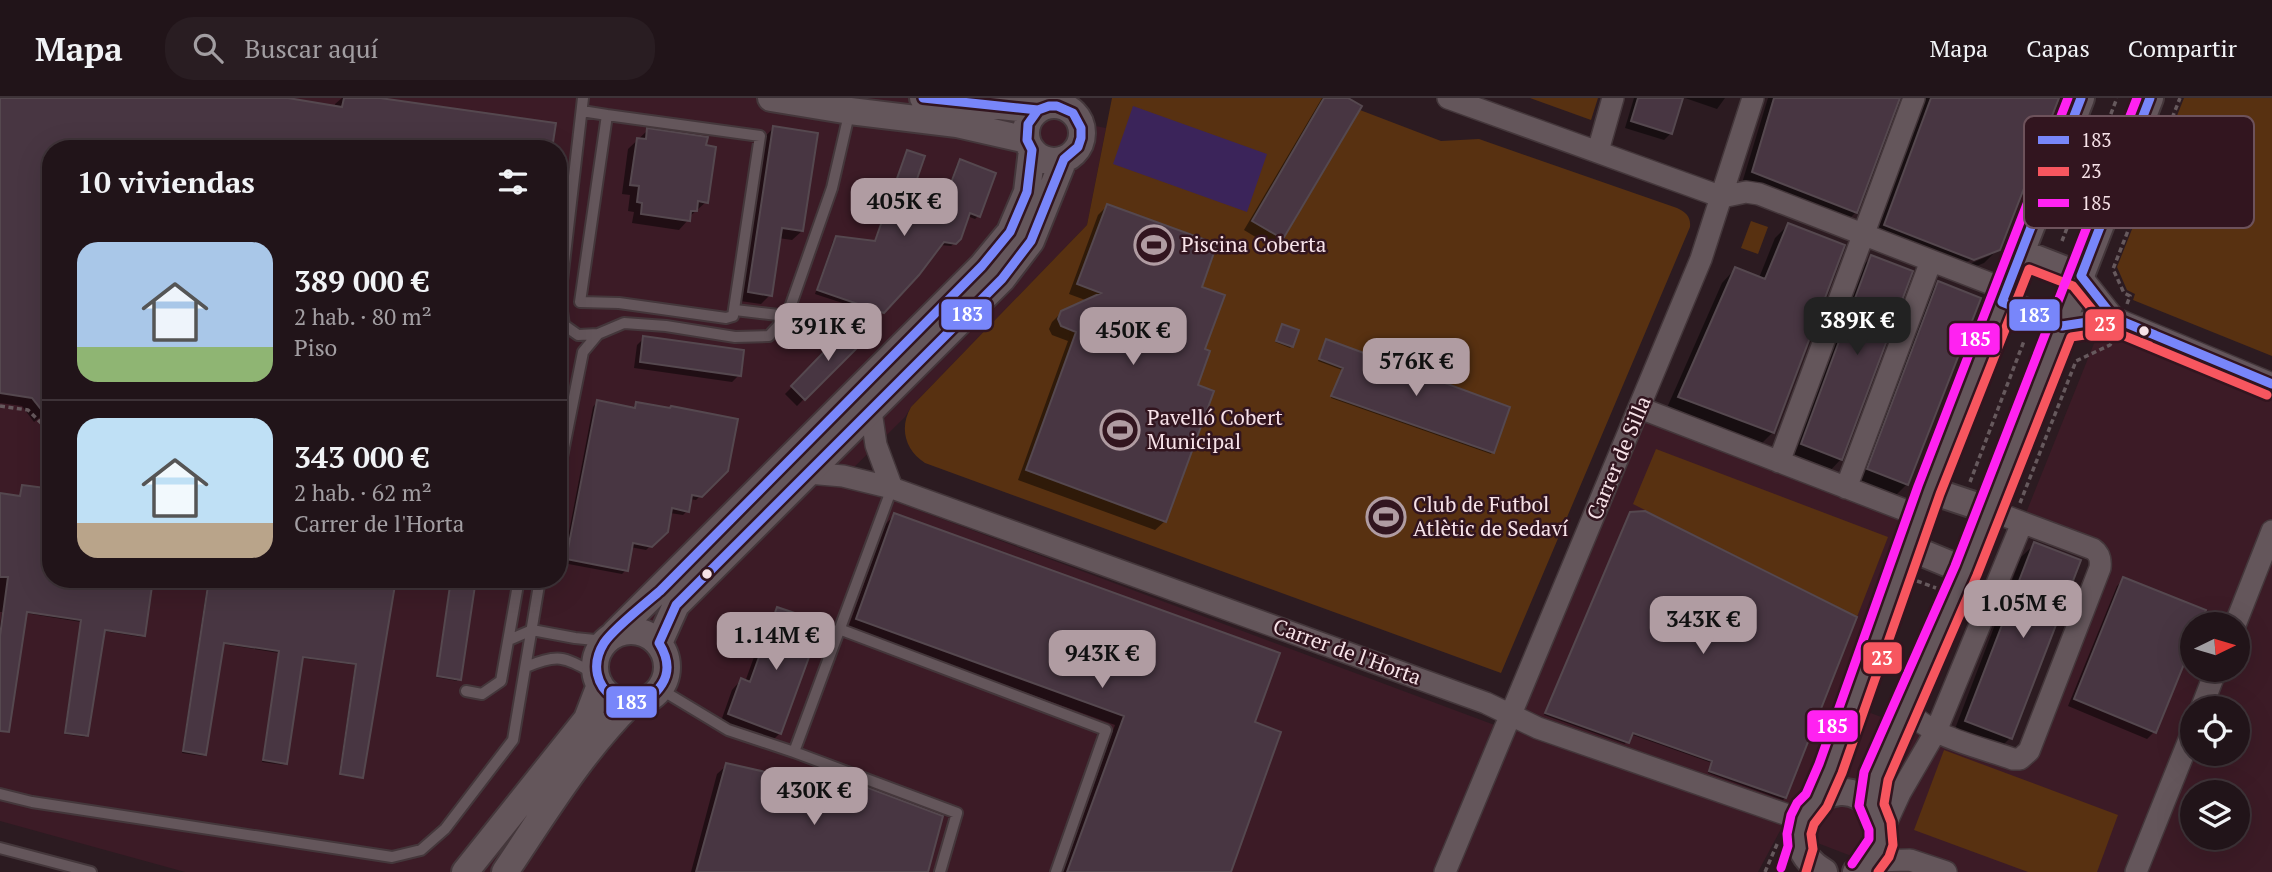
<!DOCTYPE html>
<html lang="es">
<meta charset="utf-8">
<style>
:root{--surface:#211419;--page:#291d22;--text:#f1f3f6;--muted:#a29ea2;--line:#3e3338;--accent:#b09ca2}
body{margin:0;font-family:"PT Serif",serif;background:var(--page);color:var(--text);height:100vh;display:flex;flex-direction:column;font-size:26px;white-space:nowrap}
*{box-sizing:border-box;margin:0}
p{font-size:23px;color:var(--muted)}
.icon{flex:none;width:38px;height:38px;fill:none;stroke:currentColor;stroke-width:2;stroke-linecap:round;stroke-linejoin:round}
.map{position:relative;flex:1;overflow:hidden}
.panel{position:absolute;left:42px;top:42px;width:525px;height:448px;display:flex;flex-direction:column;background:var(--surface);border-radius:28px;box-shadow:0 7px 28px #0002,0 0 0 2px var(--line)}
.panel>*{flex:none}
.needle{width:46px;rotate:85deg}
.controls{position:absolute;left:2180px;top:514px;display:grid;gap:14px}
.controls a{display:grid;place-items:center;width:70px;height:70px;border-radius:50%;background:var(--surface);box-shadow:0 7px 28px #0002,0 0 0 2px var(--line);font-size:35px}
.price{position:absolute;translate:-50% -60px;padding:0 16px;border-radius:14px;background:var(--accent);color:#111;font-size:23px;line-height:46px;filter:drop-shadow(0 2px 4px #0008)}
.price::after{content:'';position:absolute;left:50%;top:42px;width:21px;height:16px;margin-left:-10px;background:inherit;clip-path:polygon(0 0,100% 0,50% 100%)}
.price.on{background:#222;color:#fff}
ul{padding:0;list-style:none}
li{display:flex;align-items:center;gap:21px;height:175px;padding:0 35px}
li+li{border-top:2px solid var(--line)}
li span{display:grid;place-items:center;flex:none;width:196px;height:140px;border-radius:21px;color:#555}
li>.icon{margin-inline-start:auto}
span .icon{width:84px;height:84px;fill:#fffc;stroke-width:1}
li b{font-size:30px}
h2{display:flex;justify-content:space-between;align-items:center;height:84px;padding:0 35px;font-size:30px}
header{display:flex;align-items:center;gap:42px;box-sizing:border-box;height:98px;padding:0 35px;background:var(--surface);border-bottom:2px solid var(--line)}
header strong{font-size:33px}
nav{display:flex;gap:38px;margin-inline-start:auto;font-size:24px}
.search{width:490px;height:63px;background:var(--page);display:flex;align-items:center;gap:18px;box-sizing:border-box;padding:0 24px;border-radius:28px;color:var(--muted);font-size:26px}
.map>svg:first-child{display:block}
.built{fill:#3c1b26;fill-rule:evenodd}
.green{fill:#583111}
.water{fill:#3b245a}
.shadow{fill:#0007;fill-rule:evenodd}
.building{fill:#483642;stroke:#55484f;stroke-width:2}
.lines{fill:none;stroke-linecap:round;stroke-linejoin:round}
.service-casing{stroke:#44373b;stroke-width:14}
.minor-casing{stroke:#44373b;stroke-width:24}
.tertiary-casing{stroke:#44373b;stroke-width:30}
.path{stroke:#66595d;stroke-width:3.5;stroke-dasharray:5 3.5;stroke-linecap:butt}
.service{stroke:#64565b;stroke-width:10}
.minor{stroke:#64565b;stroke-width:21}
.tertiary{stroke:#64565b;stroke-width:26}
.bus-1-casing{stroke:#32151f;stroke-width:14}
.bus-2-casing{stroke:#32151f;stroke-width:14}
.bus-3-casing{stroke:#32151f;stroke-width:14}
.bus-1{stroke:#7886fa;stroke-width:9}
.bus-2{stroke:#f7565f;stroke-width:9}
.bus-3{stroke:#ff22f1;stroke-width:9}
.bus-dot{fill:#f7e2e8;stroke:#32151f;stroke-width:2.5}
.labels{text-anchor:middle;stroke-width:5;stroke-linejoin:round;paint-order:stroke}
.poi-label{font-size:21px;fill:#f7e2e8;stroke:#32151f;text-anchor:start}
.street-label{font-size:21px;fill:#f7e2e8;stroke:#32151f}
.key{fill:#32151f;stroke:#6d525b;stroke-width:2}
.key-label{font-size:19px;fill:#f7e2e8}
.line-badge{stroke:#32151f;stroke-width:2.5}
.badge-label{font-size:19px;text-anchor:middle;font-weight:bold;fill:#fff}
</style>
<header>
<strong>Mapa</strong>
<div class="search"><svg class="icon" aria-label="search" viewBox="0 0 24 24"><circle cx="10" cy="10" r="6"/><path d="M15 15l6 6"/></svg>Buscar aquí</div>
<nav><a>Mapa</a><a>Capas</a><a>Compartir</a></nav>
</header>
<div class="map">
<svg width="2272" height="774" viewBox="0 0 2272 774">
<rect width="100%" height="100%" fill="#2c1b21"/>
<path class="built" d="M0 0H1072L1069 23 1106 30 1087 127 911 309 905 319 840 383 1508 632 1640 310 1920 418 1852 608 1892 623 2020 661 2101 463 2022 425 2101 228 2272 296V774H1878L1880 769 1781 731 1758 774H185L0 723ZM51 51H558V481H51ZM2193 527H2238V572H2193ZM2193 611H2238V656H2193ZM2193 695H2238V740H2193Z"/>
<path class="green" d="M1112 0H1348L1360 12 1441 43 1479 41 1677 110C1686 114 1691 119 1690 129L1501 575 925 365C905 352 899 330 911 309L1087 127Z
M1530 0H1598L1591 22Z
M2184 0H2272V258L2133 202 2135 196 2127 192 2117 169Z
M1751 123 1768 129 1758 156 1741 150Z
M1656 351 1888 439 1857 519 1633 406Z
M1944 652 2118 717 2097 774H2028L1914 732Z"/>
<path class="water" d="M1133 8 1267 56 1247 114 1113 66Z"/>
<path class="shadow" d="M0 0H278L335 10V6L342 0H367L550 51H51L49 312 34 324 22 308 0 305Z
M1322 0H1344L1282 140 1272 149 1244 132Z
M1634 0H1681L1671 35 1664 42 1625 30Z
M1685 0H1725L1717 11Z
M1768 0H1899L1856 114 1845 125 1742 85Z
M1924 0H2058L1998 151 1984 165 1960 175 1871 141ZM1991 153V157L1967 167 1966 164Z
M773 30 802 133 792 142 778 140 770 197 761 206 740 203 764 40Z
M648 32 706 104 689 119 688 122 679 132 632 125 634 114 628 113 630 97 622 96 628 51Z
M908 54 906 106 940 112 957 66 960 63 978 118 975 121 967 118 960 141 951 148 940 147 918 176 879 217 815 196 833 143 837 140 874 145 905 57Z
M1107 108 1200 190 1196 288 1165 423 1155 432 1018 382 1068 243 1052 237 1049 231 1052 224 1062 214 1088 203 1069 196 1098 117Z
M1788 127 1773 334 1759 348 1666 312 1722 185 1735 171 1759 180 1775 140Z
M1872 159 1841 361 1828 375 1788 360 1858 172Z
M1938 185 1979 201 1906 387 1893 400 1855 385 1925 198Z
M1282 228 1292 248 1290 250 1275 244Z
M849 231 861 243 797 308 785 296Z
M644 240 739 277 732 284 634 270 637 247Z
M1326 243 1492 354 1491 356 1331 300 1342 272 1318 263Z
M597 304 631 311 637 305 726 372 696 402 689 401 687 413 683 417 670 415 666 433 646 452 630 449 626 472 622 476 563 465 593 309Z
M22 388 42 400 51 402V481L143 538 141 539 103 533 85 639 64 636 81 524 25 515 0 625V527L2 514H0V397L19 400Z
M894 417 1253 625 1229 774H1063L1115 627 848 530 885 427Z
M1629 418 1785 700 1783 702 1708 675 1712 665 1630 636 1625 646 1544 617Z
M2035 446 2010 640 1997 653 1953 636 2021 459Z
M208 481H394L360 680 339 677 355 567 301 560 285 665 283 667 262 664 279 555 222 546 205 656 203 658 182 655Z
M451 481H474L457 583 436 579Z
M2124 481 2193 527 2154 634 2147 641 2068 608 2117 488Z
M777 511 780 635 771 644 720 626 732 592 741 582 745 584 768 520Z
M727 667 817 686 827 676 926 774H691L717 676Z"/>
<path class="building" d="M0 0H288L342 9 344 0H380L556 25 552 51H51V324L32 300 0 295Z
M1324 0H1348L1362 8 1283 141 1252 123Z
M1638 0H1683L1672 36 1631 23Z
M1774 0H1900L1857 115 1752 74Z
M1931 0H2059L2000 152 1974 162 1884 127Z
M773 28 818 35 803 133 782 130 772 198 748 194Z
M647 30 708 39 706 47 716 49 708 105 698 103 697 113H691L690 123 641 116 642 105 637 104 639 88 630 87 637 40 646 41Z
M907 52 925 58 909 104 941 111 960 61 996 75 980 119 970 115 961 141 956 146 944 144 919 177 884 215 817 192 836 138 875 143Z
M1107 106 1217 146 1202 189 1225 197 1205 251 1210 253 1198 287 1214 293 1166 424 1026 372 1076 234 1061 228 1058 221 1061 213 1101 195 1077 186Z
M1788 125 1845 147 1774 335 1678 299 1735 169 1765 181Z
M1871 157 1913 173 1842 362 1801 346Z
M1938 183 1981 200 1908 387 1867 371Z
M1282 226 1299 232 1293 249 1276 243Z
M849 228 864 243 805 302 791 288Z
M643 238 744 252 741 278 640 264Z
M1326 241 1510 309 1494 355 1331 298 1343 270 1319 261Z
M597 302 635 310 636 304 670 310 671 308 738 321 728 373 702 399 692 397 689 414 672 410 668 434 652 449 633 445 628 473 566 461Z
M22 387 46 390 44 403H51V481H153L145 538 105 532 88 638 65 635 81 522 27 514 9 634 0 633V538L8 479H0V395L20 398Z
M1645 413 1857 519 1786 700 1709 673 1712 663 1633 635 1629 645 1545 615 1630 414Z
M894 415 1280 555 1255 624 1281 634 1231 774H1067L1124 618 856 521Z
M2034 444 2081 462 2012 641 1965 623Z
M2123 479 2206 512 2200 527H2193V544L2156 635 2074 601Z
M209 481H396L363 680 340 676 356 566 303 559 287 666 263 662 279 553 224 545 206 657 183 653Z
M451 481H476L461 582 437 578Z
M777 509 818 523 810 547 813 548 781 636 728 616 741 580 750 584Z
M726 665 823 687 826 674 943 718 928 774H696Z"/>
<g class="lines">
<g class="service-casing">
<path id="service" d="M582 13 607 17
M607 17 760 38 733 218 726 220 619 205 580 204Z
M735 212 787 218
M564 227 578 237 598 236
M558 263 564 227 560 200 583 0
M558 379 583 254 598 236 624 225 666 228 735 239 769 238 787 218 832 90 850 12
M839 531 1106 632 1056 774
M509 542 532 532 575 540 605 543
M526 569C559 555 564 559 595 576
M660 591 728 632 794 654 957 715 940 774
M466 593 482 596 501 583 519 481
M794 654 892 390
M0 696 32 704 392 759 421 752 445 731 513 642 540 481
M0 750 91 774"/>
</g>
<g class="minor-casing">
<path id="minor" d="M1448 0 1722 99 1746 94 1759 96 2007 192
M1598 53 1613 0
M2081 178 2114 220
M2062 228 2114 220 2272 286
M1640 310 1920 418
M871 313 876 347 892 390
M1779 364 1914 0
M808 375 843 378 892 390 1486 605 1538 630 1802 722
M1846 390 1931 163
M2235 527 2272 433
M1905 610C1931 640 1977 648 2013 661H2020L2029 653 2100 470C2101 462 2100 456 2093 451L1989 412
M2201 611 2216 572
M1882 734 1900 695 1936 633 2022 425
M1872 763 1910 762 1946 774
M1445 774 1701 161 1753 0
M2136 774 2193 632"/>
</g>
<g class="tertiary-casing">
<path id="tertiary" d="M771 0 850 13 957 26 1027 42
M923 0 1038 12
M1026 35a28 28 0 1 1 56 0a28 28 0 1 1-56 0Z
M2022 155 2081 178
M2002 204 2062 228
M1929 392 1989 412
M1908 449 1966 473
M595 569a36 36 0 1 1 72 0a36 36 0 1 1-72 0Z
M615 535 982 168 1010 134 1027 94 1032 52
M659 545 676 507 1002 181 1031 143 1064 61
M1816 703 1830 671 1929 392 2081 0
M1871 708 1876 678 1888 645 1966 473 2150 0
M465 774 587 621 600 587
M505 774C544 716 580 656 630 606
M1824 774C1761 737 1835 661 1872 710 1878 718 1883 730 1881 741 1879 755 1871 768 1856 774"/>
</g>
<path class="path" d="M2062 143 2117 0
M2127 206 2130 198 2124 195 2113 171 2180 0
M0 308 28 312 42 326 51 320
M1970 384 2024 243
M2020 405 2076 263 2110 247 2114 239
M1917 483 1936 490
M1765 774 1778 744"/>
<use href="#service" class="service"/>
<use href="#minor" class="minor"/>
<use href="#tertiary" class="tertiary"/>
<g class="bus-1-casing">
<path id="bus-1" d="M923 0 1038 12
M2081 0 2002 204 2062 228 2114 220 2272 286
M2150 0 2081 178 2114 220 2155 237
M1049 8H1057L1073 15 1081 30V40L1078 49 1064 61 1031 143 1002 181 676 507 659 545C667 558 671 572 662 586 635 629 576 590 604 545 613 531 646 505 660 493L982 168 1010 134 1027 94 1032 52 1027 42 1028 26 1038 12Z"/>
</g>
<g class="bus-2-casing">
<path id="bus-2" d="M1806 774 1813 751 1811 736 1814 726 1827 709 1842 675 1940 396 2029 171 2073 188 2108 231 2267 297
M1878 774 1889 759 1893 747 1891 724 1884 706 1888 682 1977 477 2071 239 2112 233 2150 248"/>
</g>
<g class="bus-3-casing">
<path id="bus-3" d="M1852 766 1869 741V732L1859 708 1864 674 1955 468 2137 0
M1781 770 1788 748 1787 736 1791 717 1797 705 1806 696 1819 666 1918 388 2068 0"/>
</g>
<use href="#bus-1" class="bus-1"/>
<use href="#bus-2" class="bus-2"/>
<use href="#bus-3" class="bus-3"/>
</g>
<defs>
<g id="stadium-ring" transform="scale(2.0125)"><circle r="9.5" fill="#32151f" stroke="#b09ca2" stroke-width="1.5"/><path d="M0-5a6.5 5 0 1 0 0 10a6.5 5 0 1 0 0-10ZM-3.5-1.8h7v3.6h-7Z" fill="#b09ca2"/></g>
</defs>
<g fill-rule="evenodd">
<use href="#stadium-ring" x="1154" y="147"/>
<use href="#stadium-ring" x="1120" y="332"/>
<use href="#stadium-ring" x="1386" y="419"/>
</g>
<g class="bus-dot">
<circle cx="2144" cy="233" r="6"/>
<circle cx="707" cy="476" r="6"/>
</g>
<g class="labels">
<g class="poi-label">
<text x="1181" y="154">Piscina Coberta</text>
<text x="1147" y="327">Pavelló Cobert<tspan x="1147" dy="24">Municipal</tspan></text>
<text x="1413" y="414">Club de Futbol<tspan x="1413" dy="24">Atlètic de Sedaví</tspan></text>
</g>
<g class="street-label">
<text transform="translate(1619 360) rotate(-67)" y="7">Carrer de Silla</text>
<text transform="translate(1347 554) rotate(20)" y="7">Carrer de l'Horta</text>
</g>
</g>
<rect x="2024" y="18" width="230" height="112" rx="10" class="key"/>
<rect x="2038" y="38" width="31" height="8" fill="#7886fa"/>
<rect x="2038" y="69" width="31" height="9" fill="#f7565f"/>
<rect x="2038" y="101" width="31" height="8" fill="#ff22f1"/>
<g class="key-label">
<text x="2081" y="49">183</text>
<text x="2081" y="80">23</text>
<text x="2081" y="112">185</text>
</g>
<g class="line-badge">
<rect x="940" y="200" width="53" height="33" rx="7" fill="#7886fa"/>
<rect x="2008" y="200" width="53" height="34" rx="7" fill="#7886fa"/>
<rect x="2084" y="210" width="41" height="34" rx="7" fill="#f7565f"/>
<rect x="1948" y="224" width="53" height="34" rx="7" fill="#ff22f1"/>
<rect x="1862" y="543" width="41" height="34" rx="7" fill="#f7565f"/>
<rect x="605" y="587" width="53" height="34" rx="7" fill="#7886fa"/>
<rect x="1806" y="611" width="53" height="34" rx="7" fill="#ff22f1"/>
</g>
<g class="badge-label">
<text x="967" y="223">183</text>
<text x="2034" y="224">183</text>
<text x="2105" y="233">23</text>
<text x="1975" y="248">185</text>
<text x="1882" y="567">23</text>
<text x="631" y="611">183</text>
<text x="1832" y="635">185</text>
</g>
</svg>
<div class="controls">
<a><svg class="needle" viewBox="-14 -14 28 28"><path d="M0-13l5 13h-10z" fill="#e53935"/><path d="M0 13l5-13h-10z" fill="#a29ea2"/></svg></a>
<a><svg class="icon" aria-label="locate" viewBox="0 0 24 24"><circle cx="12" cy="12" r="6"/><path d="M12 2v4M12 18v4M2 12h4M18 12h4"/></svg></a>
<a><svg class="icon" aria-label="layers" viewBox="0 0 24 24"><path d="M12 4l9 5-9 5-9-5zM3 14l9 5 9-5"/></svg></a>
</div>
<b class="price" style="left:904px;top:140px">405K €</b>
<b class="price on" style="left:1857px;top:259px">389K €</b>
<b class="price" style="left:828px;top:265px">391K €</b>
<b class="price" style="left:1133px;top:269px">450K €</b>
<b class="price" style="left:1416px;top:300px">576K €</b>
<b class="price" style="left:2023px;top:542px">1.05M €</b>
<b class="price" style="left:1703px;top:558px">343K €</b>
<b class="price" style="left:776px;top:574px">1.14M €</b>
<b class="price" style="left:1102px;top:592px">943K €</b>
<b class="price" style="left:814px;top:729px">430K €</b>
<section class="panel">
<h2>10 viviendas<svg class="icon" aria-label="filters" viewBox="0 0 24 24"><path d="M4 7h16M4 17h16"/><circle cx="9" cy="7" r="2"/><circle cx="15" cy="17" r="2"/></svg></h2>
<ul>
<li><span style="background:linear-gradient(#a9c7e8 75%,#8fb573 0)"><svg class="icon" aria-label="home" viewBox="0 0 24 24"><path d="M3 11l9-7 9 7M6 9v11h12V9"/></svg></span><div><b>389 000 €</b><p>2 hab. · 80 m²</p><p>Piso</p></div></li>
<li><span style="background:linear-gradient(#bfe0f5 75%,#b9a48a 0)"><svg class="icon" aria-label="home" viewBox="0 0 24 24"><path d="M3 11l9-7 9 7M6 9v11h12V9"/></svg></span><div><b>343 000 €</b><p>2 hab. · 62 m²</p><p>Carrer de l'Horta</p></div></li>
</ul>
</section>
</div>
